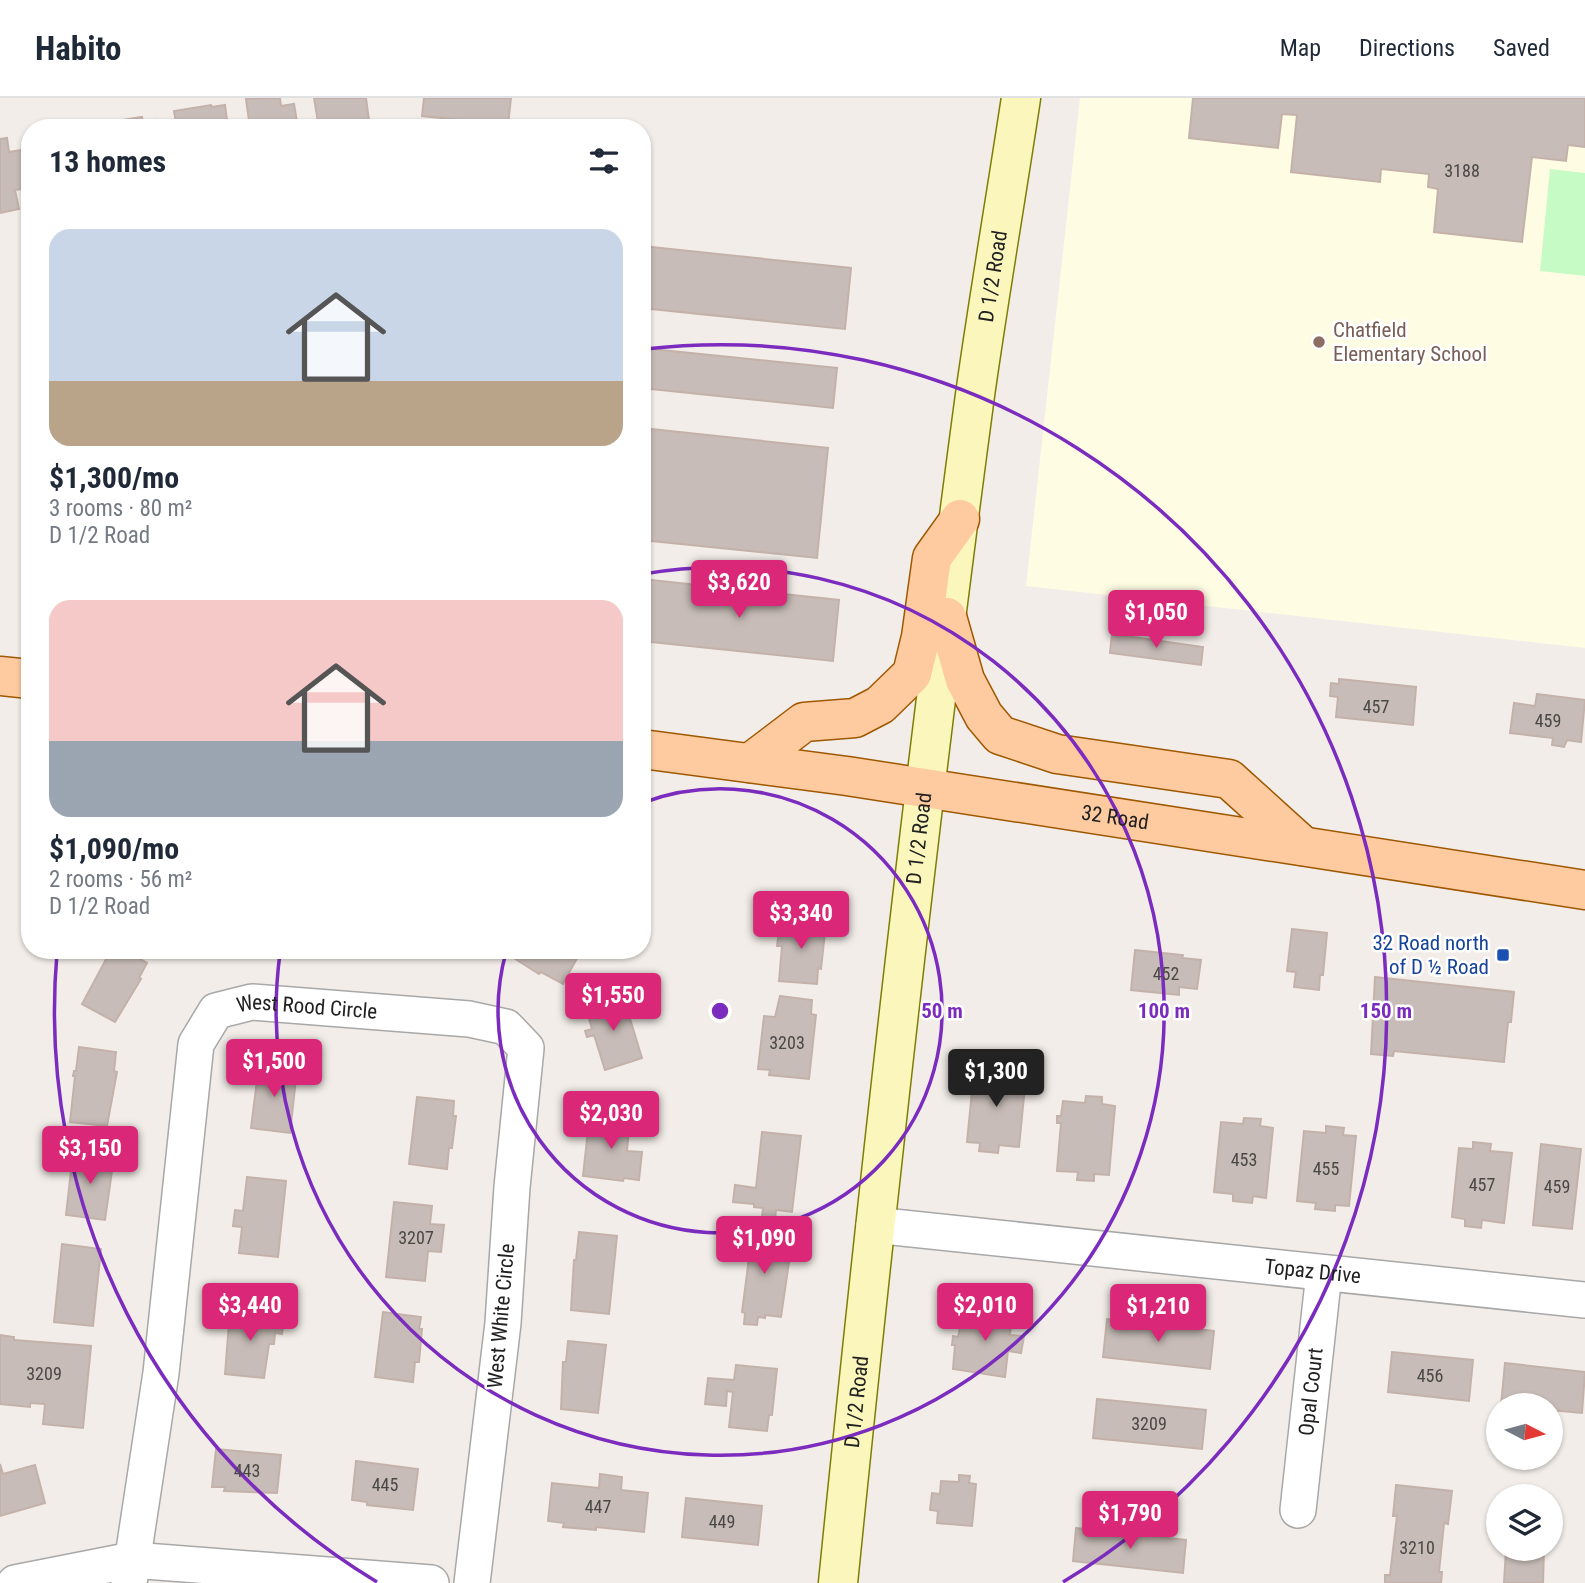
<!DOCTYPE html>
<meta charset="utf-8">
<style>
:root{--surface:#fff;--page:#f2f2f3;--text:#1f2937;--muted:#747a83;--line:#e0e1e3;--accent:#db2777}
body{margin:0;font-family:"Roboto Condensed",sans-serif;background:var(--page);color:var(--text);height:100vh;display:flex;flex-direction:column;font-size:26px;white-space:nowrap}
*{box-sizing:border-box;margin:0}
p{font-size:23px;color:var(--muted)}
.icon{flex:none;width:38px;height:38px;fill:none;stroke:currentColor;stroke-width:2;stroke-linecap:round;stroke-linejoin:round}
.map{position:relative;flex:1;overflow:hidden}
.drawer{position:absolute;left:21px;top:21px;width:630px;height:840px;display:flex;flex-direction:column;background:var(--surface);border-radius:28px;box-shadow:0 2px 5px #0004}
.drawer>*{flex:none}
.needle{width:46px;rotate:96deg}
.fabs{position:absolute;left:1486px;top:1295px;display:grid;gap:14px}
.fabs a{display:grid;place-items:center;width:77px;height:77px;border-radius:50%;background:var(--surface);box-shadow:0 2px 5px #0004;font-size:35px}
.price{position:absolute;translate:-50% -60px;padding:0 16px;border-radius:7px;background:var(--accent);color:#fff;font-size:23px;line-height:46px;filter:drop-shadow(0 2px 4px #0008)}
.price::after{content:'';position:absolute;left:50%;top:42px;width:21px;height:16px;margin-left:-10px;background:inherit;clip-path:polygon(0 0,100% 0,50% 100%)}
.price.selected{background:#222;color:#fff}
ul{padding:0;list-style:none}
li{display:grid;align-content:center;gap:14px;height:371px;padding:0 28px}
li span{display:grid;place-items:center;height:217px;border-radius:21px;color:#555}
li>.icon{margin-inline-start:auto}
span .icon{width:126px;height:126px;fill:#fffc;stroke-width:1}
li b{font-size:30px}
h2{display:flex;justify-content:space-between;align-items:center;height:84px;padding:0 28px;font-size:30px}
header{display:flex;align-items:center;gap:42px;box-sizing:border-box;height:98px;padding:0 35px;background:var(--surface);border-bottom:2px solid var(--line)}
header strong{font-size:33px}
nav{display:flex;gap:38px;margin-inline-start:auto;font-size:24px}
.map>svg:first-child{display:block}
.education{fill:#fffce4}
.park{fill:#c7fbc5}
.building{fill:#c7bcb7;stroke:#c4b2aa;stroke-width:2}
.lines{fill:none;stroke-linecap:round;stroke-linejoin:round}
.street-casing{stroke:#a8a8a8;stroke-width:38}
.secondary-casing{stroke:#7e7e02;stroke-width:41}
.primary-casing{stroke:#9f5800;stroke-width:41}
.street{stroke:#fff;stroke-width:35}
.secondary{stroke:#fbf7bc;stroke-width:38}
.primary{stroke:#fecba1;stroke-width:38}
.ring{fill:none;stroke:#7b2cbf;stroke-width:3.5}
.education-dot{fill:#8d6e63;stroke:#fff;stroke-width:2.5}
.transit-dot{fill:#1a4fb4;stroke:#fff;stroke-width:2.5}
.labels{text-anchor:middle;stroke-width:5;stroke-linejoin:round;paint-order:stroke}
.number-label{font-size:18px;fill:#4a4846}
.street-label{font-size:21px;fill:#212121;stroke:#fff}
.education-label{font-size:21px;fill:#785e54;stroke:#fff;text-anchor:start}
.transit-label{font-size:21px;fill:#164399;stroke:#fff;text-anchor:end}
.centre{fill:#7b2cbf;stroke:#fff;stroke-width:3.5}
.ring-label{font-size:21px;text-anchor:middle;font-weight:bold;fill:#7b2cbf;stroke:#fff;stroke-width:5;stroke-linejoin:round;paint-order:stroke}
</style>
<header>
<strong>Habito</strong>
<nav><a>Map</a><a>Directions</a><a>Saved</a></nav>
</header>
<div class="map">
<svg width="1585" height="1485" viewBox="0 0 1585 1485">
<rect width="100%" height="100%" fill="#f2ede8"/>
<path class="education" d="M1080 0H1585V550L1026 488Z"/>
<path class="park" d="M1550 71 1585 75V178L1540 173Z"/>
<path class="building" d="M280 0 281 8 294 6 298 30H250L246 1Z
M314 0H366L370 30H319Z
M424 0H511L508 27 422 18Z
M1193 0H1585V49L1568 47 1566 63 1532 59 1522 144 1434 134 1438 91 1428 89 1429 76 1381 71 1380 84 1291 74 1297 17 1282 16 1278 50 1189 40Z
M211 7 212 9 225 7 228 30H177L174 13Z
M142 19 143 24 156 22 157 30H111L110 24Z
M7 40 9 54 22 52 29 90 15 92 19 111 0 115V41Z
M642 148 851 170 845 231 642 210Z
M642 250 837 270 833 310 642 290Z
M642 330 828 350 817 460 642 442Z
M642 481 839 502 833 563 642 543Z
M1112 536 1203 549 1201 567 1110 555Z
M1339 581 1416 589 1413 627 1336 619 1338 599 1330 598 1331 585 1339 586Z
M1537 596 1585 602 1581 644 1567 642 1564 649 1552 647 1553 640 1510 635 1514 605 1535 608Z
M785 821 826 825 821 871 818 870 817 886 779 883 782 848H777L779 833 783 834Z
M1292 831 1327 835 1323 877H1320L1319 892 1294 889 1296 874 1287 873Z
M111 852H124L147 865 139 880 141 881 115 924 82 906Z
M501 852H580L581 853 563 886 541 874 539 876Z
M1135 852 1183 857 1182 860 1201 862 1197 891 1179 889V897L1131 892Z
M1375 879 1514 894 1511 924H1508L1504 964 1394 953 1393 958 1371 956Z
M623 898 642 960 605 972 594 937 587 939 585 933 592 931 586 909Z
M780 898 812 902 811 916 816 917 809 981 769 977 770 972 758 971 764 918 775 919Z
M79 949 116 954 114 973 117 974 107 1028 70 1024 75 978H73L74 973H76Z
M259 966 297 971 290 1035 251 1030Z
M987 968 1006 970 1005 977 1026 978 1019 1049 999 1047 998 1055 979 1053 980 1045 967 1044 974 973 986 975Z
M1086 998 1102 999V1006L1115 1008 1109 1077 1094 1076V1083L1077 1082 1078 1074 1057 1073 1061 1025H1057V1018H1061L1063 1003 1085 1005Z
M417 999 454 1003 453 1018H456L452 1050H449L447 1071 409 1066Z
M592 1017 630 1021 627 1053 642 1054 639 1082 624 1080 623 1083 583 1078 588 1032 590 1033Z
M1244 1020 1261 1021 1260 1028 1273 1030 1266 1100 1253 1098 1252 1105 1233 1103V1096L1214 1094 1221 1024 1243 1026Z
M1326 1028 1344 1030 1343 1037 1356 1038 1349 1108 1335 1107V1113L1315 1111 1316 1105 1297 1103 1304 1033 1326 1035Z
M762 1034 801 1038 792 1114 776 1112 775 1121 762 1119 763 1110 754 1109V1106L733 1104 735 1087 756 1090Z
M1473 1044 1491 1046 1490 1053 1512 1055 1504 1125 1482 1122 1481 1130 1465 1128V1121L1452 1119 1459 1050 1473 1051Z
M1541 1046 1581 1051 1572 1131 1533 1127Z
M73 1055 114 1059 105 1122 66 1117Z
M247 1079 286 1083 278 1159 239 1155 242 1129 233 1128 235 1112 243 1113Z
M394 1104 432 1108 430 1126 444 1127 441 1154 428 1153 425 1183 386 1179Z
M579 1134 617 1138 609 1216 571 1212 574 1162H576Z
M738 1137 789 1143 787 1163 789 1164 781 1219 765 1217V1220L758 1219 757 1227 744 1226 745 1215 742 1214 749 1160 735 1159Z
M62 1146 101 1151 93 1228 54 1224Z
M964 1212 1012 1218 1010 1237 1024 1238 1021 1255 1008 1253 1005 1279 953 1271 955 1247H952L953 1238 958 1239Z
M230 1213 284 1221 282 1236 275 1235 274 1246H269L264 1280 225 1276Z
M383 1214 421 1219 419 1231H422L419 1264H415L413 1284 375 1279Z
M1107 1221 1214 1233 1210 1271 1103 1259Z
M0 1237 14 1239V1242L91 1248 83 1330 43 1326 45 1306 30 1305V1309L0 1306Z
M568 1243 606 1247 598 1315 561 1311 563 1264H566Z
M1392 1254 1473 1262 1469 1303 1388 1294Z
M1505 1265 1585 1274 1582 1315 1550 1312V1307H1501Z
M736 1267 777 1271 772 1317H769L767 1333 729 1329 733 1294 727 1293 726 1308 705 1306 708 1280 734 1282Z
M1097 1301 1206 1312 1202 1351 1093 1340Z
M216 1351 281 1357 277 1395 224 1393 225 1389H212Z
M356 1363 418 1371 413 1412 367 1407V1404L352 1402Z
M0 1366 3 1376 35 1367 45 1405 0 1418Z
M600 1376 622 1379 621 1392 648 1395 644 1434 596 1429V1432L563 1429 564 1425 548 1423 552 1385 599 1390Z
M959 1377 970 1378 969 1385 976 1386 972 1428 937 1425 938 1413 930 1412 932 1395 940 1396 941 1383 959 1384Z
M1396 1387 1452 1393 1448 1426 1444 1425 1439 1474H1442L1441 1485H1385V1477H1390L1397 1418H1393Z
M686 1400 762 1408 758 1447 682 1439Z
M1076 1430 1186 1442 1183 1475 1073 1463Z
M1506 1451H1544L1543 1485H1504Z"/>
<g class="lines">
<g class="street-casing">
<g id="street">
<path id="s1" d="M874 1127 1585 1202"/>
<path id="s2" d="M1298 1412 1324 1175"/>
<path d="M15 1485 132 1462 431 1485"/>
<path id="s3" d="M129 1485 161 1275 196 946 216 913 252 904 469 921 506 929 526 950 512 1089 503 1225 472 1485"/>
</g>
</g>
<g class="secondary-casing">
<g id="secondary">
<path id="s4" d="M838 1485C878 1088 922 692 975 297 989 198 1006 99 1021 0"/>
</g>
</g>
<g class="primary-casing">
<g id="primary">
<path d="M947 519 965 582 984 618 1000 637 1057 656 1229 681 1303 748"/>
<path d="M0 578 30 581"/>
<path id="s5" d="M642 651 847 678 1585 792"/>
<path d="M750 665 804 624 855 620 880 607 912 576 921 539 932 460 960 421"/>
</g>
</g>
<use href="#street" class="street"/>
<use href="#secondary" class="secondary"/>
<use href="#primary" class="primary"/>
</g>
<g class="ring">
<path d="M642 705A222 222 0 1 1 506 854"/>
<path d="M643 476A444 444 0 1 1 280 855"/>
<path d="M377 1484A666 666 0 0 1 57 855M645 251A666 666 0 0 1 1063 1484"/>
</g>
<circle class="education-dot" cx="1319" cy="244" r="7"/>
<rect class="transit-dot" x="1496" y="850" width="14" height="14" rx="3.5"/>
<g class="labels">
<g class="number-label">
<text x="1462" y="79">3188</text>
<text x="1376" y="615">457</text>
<text x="1548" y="629">459</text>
<text x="1166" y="882">452</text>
<text x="787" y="951">3203</text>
<text x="1244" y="1068">453</text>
<text x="1326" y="1077">455</text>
<text x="1482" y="1093">457</text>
<text x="1557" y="1095">459</text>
<text x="416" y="1146">3207</text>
<text x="44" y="1282">3209</text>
<text x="1430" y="1284">456</text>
<text x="1149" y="1332">3209</text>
<text x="247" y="1379">443</text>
<text x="385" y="1393">445</text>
<text x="598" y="1415">447</text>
<text x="722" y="1430">449</text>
<text x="1417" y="1456">3210</text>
</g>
<g class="street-label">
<text dy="7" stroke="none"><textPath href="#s4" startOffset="1316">D 1/2 Road</textPath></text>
<text dy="7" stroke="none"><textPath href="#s5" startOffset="478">32 Road</textPath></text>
<text dy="7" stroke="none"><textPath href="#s4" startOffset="749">D 1/2 Road</textPath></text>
<text dy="7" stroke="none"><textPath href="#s3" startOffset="674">West Rood Circle</textPath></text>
<text dy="7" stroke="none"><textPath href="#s1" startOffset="441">Topaz Drive</textPath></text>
<text transform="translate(501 1218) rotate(-85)" y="7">West White Circle</text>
<text dy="7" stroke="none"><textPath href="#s2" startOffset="119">Opal Court</textPath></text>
<text dy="7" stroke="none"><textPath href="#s4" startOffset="182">D 1/2 Road</textPath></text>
</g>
<g class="education-label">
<text x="1333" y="239">Chatfield<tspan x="1333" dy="24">Elementary School</tspan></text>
</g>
<g class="transit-label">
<text x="1489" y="852">32 Road north<tspan x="1489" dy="24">of D ½ Road</tspan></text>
</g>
</g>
<circle cx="720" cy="913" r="10" class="centre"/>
<g class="ring-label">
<text x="942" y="920">50 m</text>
<text x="1164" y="920">100 m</text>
<text x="1386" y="920">150 m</text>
</g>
</svg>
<div class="fabs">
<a><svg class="needle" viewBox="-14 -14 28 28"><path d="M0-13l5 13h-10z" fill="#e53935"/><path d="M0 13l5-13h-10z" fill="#747a83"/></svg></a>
<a><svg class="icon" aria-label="layers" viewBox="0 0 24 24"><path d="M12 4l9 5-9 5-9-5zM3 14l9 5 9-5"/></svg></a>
</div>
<b class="price" style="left:739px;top:522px">$3,620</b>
<b class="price" style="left:1156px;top:552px">$1,050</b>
<b class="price" style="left:801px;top:853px">$3,340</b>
<b class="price" style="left:613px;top:935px">$1,550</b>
<b class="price" style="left:274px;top:1001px">$1,500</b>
<b class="price selected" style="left:996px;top:1011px">$1,300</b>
<b class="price" style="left:611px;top:1053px">$2,030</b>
<b class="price" style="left:90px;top:1088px">$3,150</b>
<b class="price" style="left:764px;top:1178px">$1,090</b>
<b class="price" style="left:250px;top:1245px">$3,440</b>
<b class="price" style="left:985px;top:1245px">$2,010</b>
<b class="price" style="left:1158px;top:1246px">$1,210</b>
<b class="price" style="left:1130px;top:1453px">$1,790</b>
<section class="drawer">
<h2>13 homes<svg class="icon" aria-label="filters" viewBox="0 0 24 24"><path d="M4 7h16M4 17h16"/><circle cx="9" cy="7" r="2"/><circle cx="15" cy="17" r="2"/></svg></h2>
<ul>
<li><span style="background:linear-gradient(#c9d6e8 70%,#b9a48a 0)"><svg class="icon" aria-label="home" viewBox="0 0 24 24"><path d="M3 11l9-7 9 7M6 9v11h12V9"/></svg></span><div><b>$1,300/mo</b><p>3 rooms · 80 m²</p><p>D 1/2 Road</p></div></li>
<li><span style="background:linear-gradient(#f6c9c9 65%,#9aa5b1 0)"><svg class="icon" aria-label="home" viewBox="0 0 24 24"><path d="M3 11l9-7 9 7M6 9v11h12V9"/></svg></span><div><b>$1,090/mo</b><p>2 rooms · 56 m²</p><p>D 1/2 Road</p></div></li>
</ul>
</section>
</div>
